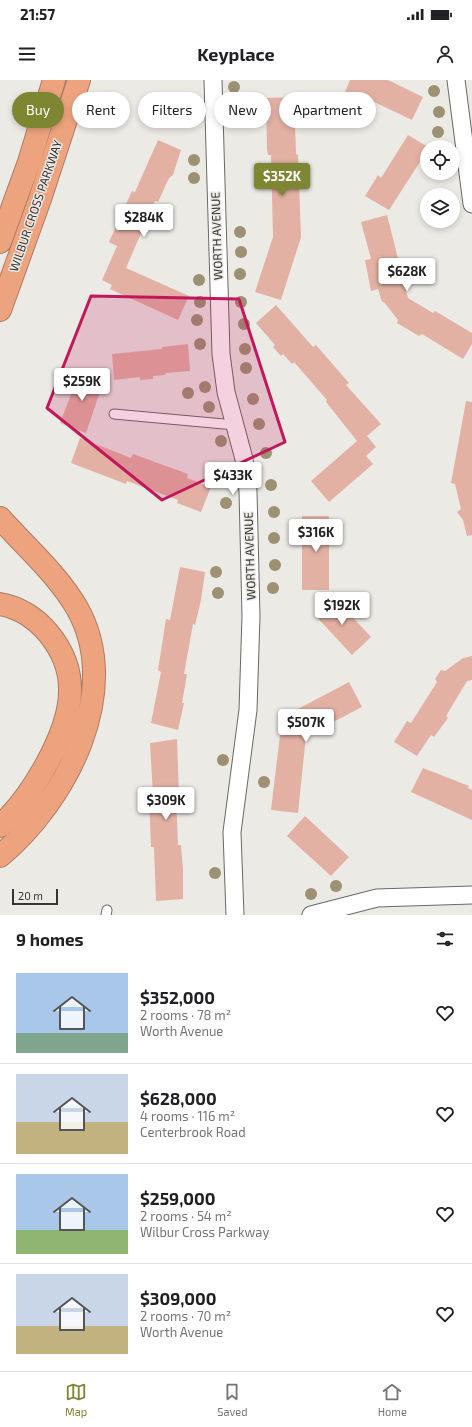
<!DOCTYPE html>
<meta charset="utf-8">
<style>
:root{--surface:#fff;--page:#f2f2f2;--text:#202124;--muted:#757577;--line:#e0e0e0;--accent:#7e8632}
body{margin:0;font-family:"Exo 2",sans-serif;background:var(--page);color:var(--text);height:100vh;display:flex;flex-direction:column;font-size:15px;white-space:nowrap}
*{box-sizing:border-box;margin:0}
p{font-size:13px;color:var(--muted)}
.icon{flex:none;width:22px;height:22px;fill:none;stroke:currentColor;stroke-width:2;stroke-linecap:round;stroke-linejoin:round}
.map{position:relative;height:835px;overflow:hidden}
.drawer{display:flex;flex-direction:column;background:var(--surface);flex:1}
.drawer>*{flex:none}
.guide{position:absolute;left:12px;top:12px;width:448px;height:36px;display:flex;gap:8px}
.buttons{position:absolute;left:420px;top:60px;display:grid;gap:8px}
.buttons a{display:grid;place-items:center;width:40px;height:40px;border-radius:50%;background:var(--surface);box-shadow:0 2px 6px #0003;font-size:20px}
.scale{position:absolute;left:12px;bottom:10px;width:46px;box-sizing:border-box;padding-left:4px;border:2px solid #363534;border-top:0;font-size:11px;line-height:14px;white-space:nowrap;color:#363534;-webkit-text-stroke:3px #ebeae5;paint-order:stroke}
.price{position:absolute;translate:-50% -34px;padding:0 9px;border-radius:4px;background:#fff;color:#222;font-size:13px;line-height:26px;filter:drop-shadow(0 1px 2px #0008)}
.price::after{content:'';position:absolute;left:50%;top:24px;width:12px;height:9px;margin-left:-6px;background:inherit;clip-path:polygon(0 0,100% 0,50% 100%)}
.price.selected{background:var(--accent);color:#fff}
ul{padding:0;list-style:none}
li{display:flex;align-items:center;gap:12px;height:100px;padding:0 16px}
li+li{border-top:1px solid var(--line)}
li span{display:grid;place-items:center;flex:none;width:112px;height:80px;border-radius:0px;color:#555}
li>.icon{margin-inline-start:auto}
span .icon{width:48px;height:48px;fill:#fffc;stroke-width:1}
li b{font-size:17px}
h2{display:flex;justify-content:space-between;align-items:center;height:48px;padding:0 16px;font-size:17px}
.chip{padding:0 14px;border-radius:18px;background:var(--surface);box-shadow:0 2px 6px #0003;font-size:14px;line-height:36px}
.chip.selected{background:var(--accent);color:#fff}
.status{display:flex;justify-content:space-between;align-items:center;height:28px;padding:0 20px;background:var(--surface);direction:ltr}
.status svg{height:11px;fill:currentColor}
header{display:flex;justify-content:space-between;align-items:center;height:52px;padding:0 16px;background:var(--surface);font-size:18px;font-weight:700}
.dock{display:flex;justify-content:space-around;align-items:center;height:56px;border-top:1px solid var(--line);background:var(--surface);font-size:11px;color:var(--muted)}
.dock a{display:grid;justify-items:center;gap:2px}
.dock .selected{color:var(--accent)}
.map>svg:first-child{display:block}
.building{fill:#e3b1a4}
.lines{fill:none;stroke-linecap:round;stroke-linejoin:round}
.service-casing{stroke:#6a6864;stroke-width:11}
.minor-casing{stroke:#6a6864;stroke-width:19}
.motorway-casing{stroke:#ad7c64;stroke-width:24}
.service{stroke:#fff;stroke-width:9}
.minor{stroke:#fff;stroke-width:17}
.motorway{stroke:#eda37e;stroke-width:22}
.tree{fill:#9d9173}
.marked{fill:#c2185b;fill-opacity:0.2;stroke:#c2185b;stroke-width:3;stroke-linejoin:round}
.labels{text-anchor:middle;stroke-width:3;stroke-linejoin:round;paint-order:stroke}
.street-label{font-size:12px;fill:#363534;stroke:#ebeae5}
</style>
<div class="status"><b>21:57</b><svg viewBox="0 0 49 12"><path d="M0 12V9h3v3zM5 12V6h3v6zM10 12V3h3v9zM15 12V0h3v12zM26 1h20v11H26zM47 4h2v5h-2z"/></svg></div>
<header><svg class="icon" aria-label="menu" viewBox="0 0 24 24"><path d="M4 6h16M4 12h16M4 18h16"/></svg>Keyplace<svg class="icon" aria-label="person" viewBox="0 0 24 24"><circle cx="12" cy="8" r="4"/><path d="M4 21q1-7 8-7t8 7"/></svg></header>
<div class="map">
<svg width="472" height="835" viewBox="0 0 472 835">
<rect width="100%" height="100%" fill="#ebeae5"/>
<path class="building" d="M350 0H388L423 17 412 40 368 19 366 22 345 12Z
M294 17 296 74 298 75 301 157 281 220 255 212 273 157 271 75H268L267 69 266 18Z
M408 55 428 67 427 71 389 130 365 116 378 95 381 98Z
M158 60 181 70 173 95 169 98 158 122 155 121 126 188 189 216 178 240 110 209 112 205 102 200 117 166 109 162 132 111 135 112Z
M387 135 408 218 433 233 435 231 472 253V264L463 279 422 254 419 256 397 243 398 240 384 222H382L378 209 371 211 365 180 371 179 361 142Z
M276 225 313 267 316 265 349 303 346 305 381 344 367 356 376 367 366 376 373 384 329 422 311 401 357 361 326 322 327 320 294 282 292 284 283 274 281 276 273 267 275 265 256 243Z
M188 264 190 291 166 293 164 295 153 296V299L140 300V297L114 300 112 274 162 269V267Z
M80 291 104 300 86 353 60 343Z
M466 321 472 322V455L467 456 463 440 457 432 461 429 455 404 451 403Z
M80 358 131 378 133 374 188 394 187 398 211 407 201 432 177 423 178 420 127 401 126 404 71 383Z
M302 436H329V510H302Z
M180 487 205 492 201 520 195 545 193 544 184 594H187L182 623H184L178 650 151 643 161 592 158 590 166 539 170 540Z
M333 516 371 557 352 575 314 534Z
M472 576V600L467 601 446 636 448 638 434 657 431 655 417 676 394 662 407 641 411 643 437 602 435 599 441 590 445 591 463 578Z
M349 602 362 627 306 656 298 733 271 730 280 655 285 652 282 647 302 637 298 629Z
M177 659 179 714 176 716 178 765H181L183 790V819L156 821 154 767H151L149 715H153L150 663Z
M423 688 469 706 468 708 472 710V740L411 712Z
M305 736 349 777 331 796 287 756Z"/>
<g class="lines">
<g class="service-casing">
<path id="service" d="M114 334 235 345
M106 835 107 830"/>
</g>
<g class="minor-casing">
<path id="minor" d="M213 0 221 274 226 312 244 379 248 411 251 536 248 630 232 752 235 835
M456 0 472 124
M311 835 377 818 472 815"/>
</g>
<g class="motorway-casing">
<path id="motorway" d="M0 162 29 82 54 0
M0 230 40 119 79 0
M0 438C26 467 58 495 77 528 124 611 66 721 0 776
M0 524C19 527 37 539 49 554 62 570 70 589 70 609 71 652 31 718 0 746"/>
</g>
<use href="#service" class="service"/>
<use href="#minor" class="minor"/>
<use href="#motorway" class="motorway"/>
</g>
<g class="tree">
<circle cx="234" cy="7" r="6"/>
<circle cx="434" cy="11" r="6"/>
<circle cx="236" cy="30" r="6"/>
<circle cx="439" cy="32" r="6"/>
<circle cx="438" cy="52" r="6"/>
<circle cx="194" cy="80" r="6"/>
<circle cx="194" cy="98" r="6"/>
<circle cx="240" cy="152" r="6"/>
<circle cx="241" cy="172" r="6"/>
<circle cx="240" cy="194" r="6"/>
<circle cx="199" cy="200" r="6"/>
<circle cx="200" cy="222" r="6"/>
<circle cx="241" cy="222" r="6"/>
<circle cx="197" cy="240" r="6"/>
<circle cx="244" cy="244" r="6"/>
<circle cx="200" cy="264" r="6"/>
<circle cx="245" cy="269" r="6"/>
<circle cx="246" cy="288" r="6"/>
<circle cx="205" cy="307" r="6"/>
<circle cx="188" cy="313" r="6"/>
<circle cx="253" cy="319" r="6"/>
<circle cx="209" cy="327" r="6"/>
<circle cx="259" cy="344" r="6"/>
<circle cx="221" cy="361" r="6"/>
<circle cx="266" cy="373" r="6"/>
<circle cx="271" cy="405" r="6"/>
<circle cx="226" cy="423" r="6"/>
<circle cx="274" cy="432" r="6"/>
<circle cx="274" cy="458" r="6"/>
<circle cx="275" cy="485" r="6"/>
<circle cx="216" cy="492" r="6"/>
<circle cx="273" cy="508" r="6"/>
<circle cx="218" cy="513" r="6"/>
<circle cx="223" cy="680" r="6"/>
<circle cx="264" cy="702" r="6"/>
<circle cx="215" cy="793" r="6"/>
<circle cx="336" cy="806" r="6"/>
<circle cx="311" cy="814" r="6"/>
</g>
<path class="marked" d="M91 216 239 219 285 362 162 420 47 328Z"/>
<g class="labels">
<g class="street-label">
<text transform="translate(36 126) rotate(-71)" y="4">WILBUR CROSS PARKWAY</text>
<text transform="translate(217 156) rotate(-92)" y="4">WORTH AVENUE</text>
<text transform="translate(250 476) rotate(-92)" y="4">WORTH AVENUE</text>
</g>
</g>
</svg>
<div class="buttons">
<a><svg class="icon" aria-label="locate" viewBox="0 0 24 24"><circle cx="12" cy="12" r="6"/><path d="M12 2v4M12 18v4M2 12h4M18 12h4"/></svg></a>
<a><svg class="icon" aria-label="layers" viewBox="0 0 24 24"><path d="M12 4l9 5-9 5-9-5zM3 14l9 5 9-5"/></svg></a>
</div>
<div class="scale">20 m</div>
<b class="price selected" style="left:282px;top:117px">$352K</b>
<b class="price" style="left:144px;top:158px">$284K</b>
<b class="price" style="left:407px;top:212px">$628K</b>
<b class="price" style="left:82px;top:322px">$259K</b>
<b class="price" style="left:233px;top:416px">$433K</b>
<b class="price" style="left:316px;top:473px">$316K</b>
<b class="price" style="left:342px;top:546px">$192K</b>
<b class="price" style="left:306px;top:663px">$507K</b>
<b class="price" style="left:166px;top:741px">$309K</b>
<div class="guide">
<a class="chip selected">Buy</a>
<a class="chip">Rent</a>
<a class="chip">Filters</a>
<a class="chip">New</a>
<a class="chip">Apartment</a>
</div>
</div>
<section class="drawer">
<h2>9 homes<svg class="icon" aria-label="filters" viewBox="0 0 24 24"><path d="M4 7h16M4 17h16"/><circle cx="9" cy="7" r="2"/><circle cx="15" cy="17" r="2"/></svg></h2>
<ul>
<li><span style="background:linear-gradient(#a9c7e8 75%,#7fa58c 0)"><svg class="icon" aria-label="home" viewBox="0 0 24 24"><path d="M3 11l9-7 9 7M6 9v11h12V9"/></svg></span><div><b>$352,000</b><p>2 rooms · 78 m²</p><p>Worth Avenue</p></div><svg class="icon" aria-label="heart" viewBox="0 0 24 24"><path d="M12 20l-8-8c-3-5 5-10 8-4 3-6 11-1 8 4z"/></svg></li>
<li><span style="background:linear-gradient(#c9d6e8 60%,#c2b280 0)"><svg class="icon" aria-label="home" viewBox="0 0 24 24"><path d="M3 11l9-7 9 7M6 9v11h12V9"/></svg></span><div><b>$628,000</b><p>4 rooms · 116 m²</p><p>Centerbrook Road</p></div><svg class="icon" aria-label="heart" viewBox="0 0 24 24"><path d="M12 20l-8-8c-3-5 5-10 8-4 3-6 11-1 8 4z"/></svg></li>
<li><span style="background:linear-gradient(#a9c7e8 70%,#8fb573 0)"><svg class="icon" aria-label="home" viewBox="0 0 24 24"><path d="M3 11l9-7 9 7M6 9v11h12V9"/></svg></span><div><b>$259,000</b><p>2 rooms · 54 m²</p><p>Wilbur Cross Parkway</p></div><svg class="icon" aria-label="heart" viewBox="0 0 24 24"><path d="M12 20l-8-8c-3-5 5-10 8-4 3-6 11-1 8 4z"/></svg></li>
<li><span style="background:linear-gradient(#c9d6e8 65%,#c2b280 0)"><svg class="icon" aria-label="home" viewBox="0 0 24 24"><path d="M3 11l9-7 9 7M6 9v11h12V9"/></svg></span><div><b>$309,000</b><p>2 rooms · 70 m²</p><p>Worth Avenue</p></div><svg class="icon" aria-label="heart" viewBox="0 0 24 24"><path d="M12 20l-8-8c-3-5 5-10 8-4 3-6 11-1 8 4z"/></svg></li>
</ul>
</section>
<nav class="dock">
<a class="selected"><svg class="icon" aria-label="map" viewBox="0 0 24 24"><path d="M3 6l6-2 6 2 6-2v14l-6 2-6-2-6 2zM9 4v14M15 6v14"/></svg>Map</a>
<a><svg class="icon" aria-label="saved" viewBox="0 0 24 24"><path d="M7 4h10v16l-5-4-5 4z"/></svg>Saved</a>
<a><svg class="icon" aria-label="home" viewBox="0 0 24 24"><path d="M3 11l9-7 9 7M6 9v11h12V9"/></svg>Home</a>
</nav>
